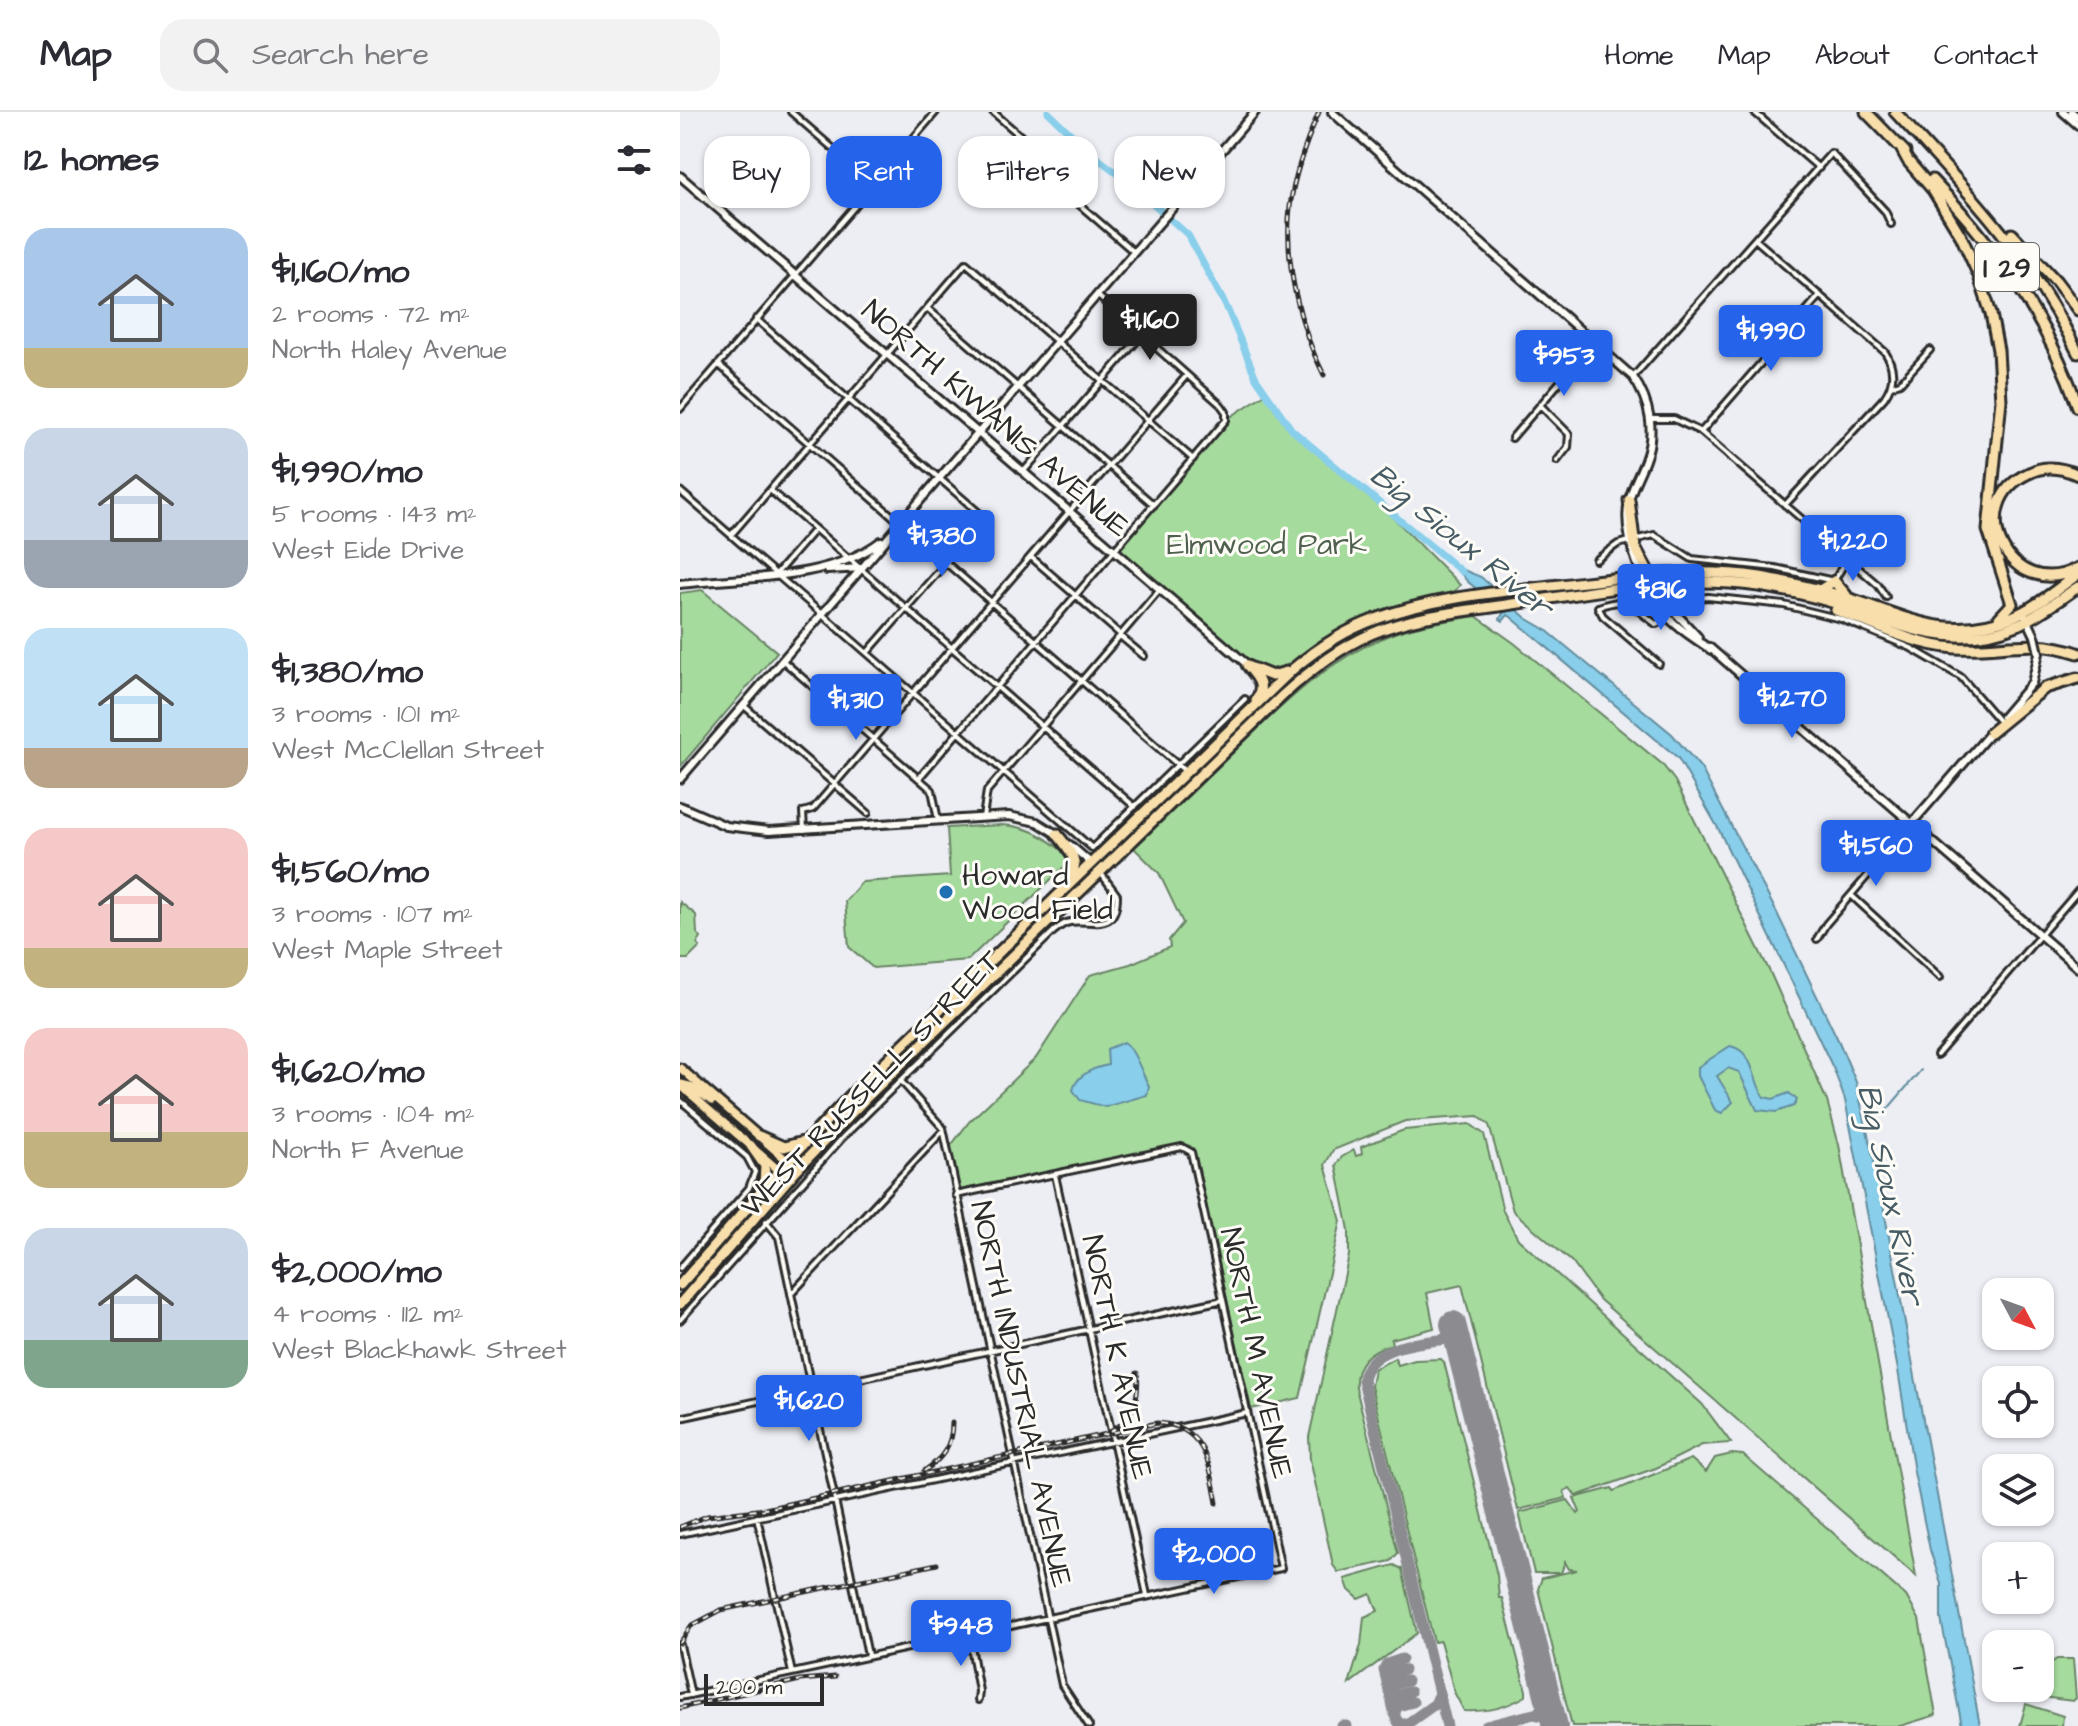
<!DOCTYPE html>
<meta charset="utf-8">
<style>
:root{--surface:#fff;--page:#f2f2f3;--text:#2b2b33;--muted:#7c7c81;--line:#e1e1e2;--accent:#2563eb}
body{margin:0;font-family:"Architects Daughter",sans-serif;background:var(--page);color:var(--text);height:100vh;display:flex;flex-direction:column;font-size:30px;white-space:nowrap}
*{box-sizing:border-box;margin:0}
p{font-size:26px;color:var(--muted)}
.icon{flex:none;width:44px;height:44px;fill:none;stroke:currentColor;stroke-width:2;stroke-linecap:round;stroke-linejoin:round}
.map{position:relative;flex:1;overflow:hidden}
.sheet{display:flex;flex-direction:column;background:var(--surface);width:680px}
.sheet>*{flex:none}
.top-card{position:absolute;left:24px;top:24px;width:760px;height:72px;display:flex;gap:16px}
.needle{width:52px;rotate:131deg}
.controls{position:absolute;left:1302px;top:1166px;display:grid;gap:16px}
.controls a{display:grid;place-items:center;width:72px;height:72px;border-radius:16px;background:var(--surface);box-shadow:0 2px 6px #0004;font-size:40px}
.scale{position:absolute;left:24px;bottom:20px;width:120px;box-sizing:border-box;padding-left:8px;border:4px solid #2b2b2b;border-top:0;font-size:22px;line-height:28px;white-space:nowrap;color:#2b2b2b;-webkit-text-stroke:6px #fdfcf7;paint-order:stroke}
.price{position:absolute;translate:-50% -68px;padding:0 18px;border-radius:8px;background:var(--accent);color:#fff;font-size:26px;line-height:52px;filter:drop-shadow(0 2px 4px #0008)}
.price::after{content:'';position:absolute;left:50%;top:48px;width:24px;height:18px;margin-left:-12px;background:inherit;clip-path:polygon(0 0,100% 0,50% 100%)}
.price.selected{background:#222;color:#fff}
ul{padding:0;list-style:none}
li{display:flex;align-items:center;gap:24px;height:200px;padding:0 24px}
li span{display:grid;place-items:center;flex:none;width:224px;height:160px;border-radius:24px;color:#555}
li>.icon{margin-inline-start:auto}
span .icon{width:96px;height:96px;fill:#fffc;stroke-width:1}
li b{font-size:34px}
h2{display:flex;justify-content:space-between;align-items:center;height:96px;padding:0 24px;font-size:34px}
.chip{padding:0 28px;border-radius:24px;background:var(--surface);box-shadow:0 2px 6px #0004;font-size:28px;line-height:72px}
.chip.selected{background:var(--accent);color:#fff}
header{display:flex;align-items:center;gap:48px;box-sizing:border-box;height:112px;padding:0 40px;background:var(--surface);border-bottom:2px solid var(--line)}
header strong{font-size:38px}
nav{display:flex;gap:44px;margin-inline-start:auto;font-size:28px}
.search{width:560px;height:72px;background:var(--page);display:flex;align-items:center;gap:20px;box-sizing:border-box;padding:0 28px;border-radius:24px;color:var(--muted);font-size:30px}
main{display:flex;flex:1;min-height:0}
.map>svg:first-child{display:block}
.green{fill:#a6db9e;stroke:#688364;stroke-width:2}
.water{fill:#89ceea;stroke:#638d9e;stroke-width:2}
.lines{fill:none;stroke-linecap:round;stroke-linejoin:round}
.stream{stroke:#638d9e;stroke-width:2}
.river{stroke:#89ceea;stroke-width:7}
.taxiway{stroke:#8c8c90;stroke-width:11}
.runway{stroke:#8c8c90;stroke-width:26}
.street-casing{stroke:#2b2b2b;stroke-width:10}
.secondary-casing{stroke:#2b2b2b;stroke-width:12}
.primary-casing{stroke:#2b2b2b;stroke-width:13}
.highway-casing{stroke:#2b2b2b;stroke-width:15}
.street{stroke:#fdfcf7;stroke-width:4}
.secondary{stroke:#fdfcf7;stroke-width:6}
.primary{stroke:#f8deab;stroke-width:7}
.highway{stroke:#f8deab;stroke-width:9}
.rail-casing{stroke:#2b2b2b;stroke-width:5}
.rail{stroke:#fdfcf7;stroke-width:2;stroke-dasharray:6;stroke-linecap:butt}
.secondary-bridge-casing{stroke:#2b2b2b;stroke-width:12;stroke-linecap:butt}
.secondary-bridge{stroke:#fdfcf7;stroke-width:6}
.poi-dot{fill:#1f6fb2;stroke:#fdfcf7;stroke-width:3}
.labels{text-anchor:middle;stroke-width:6;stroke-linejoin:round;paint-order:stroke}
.shield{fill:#fdfcf7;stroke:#6a6a68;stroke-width:2}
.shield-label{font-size:28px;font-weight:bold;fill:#2b2b2b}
.street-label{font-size:30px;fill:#2b2b2b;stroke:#fdfcf7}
.park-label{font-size:30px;fill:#50604e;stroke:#fdfcf7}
.poi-label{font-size:30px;fill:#2b2b2b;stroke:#fdfcf7;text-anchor:start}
.water-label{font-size:32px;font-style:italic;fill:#475c64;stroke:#fdfcf7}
</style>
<header>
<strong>Map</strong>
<div class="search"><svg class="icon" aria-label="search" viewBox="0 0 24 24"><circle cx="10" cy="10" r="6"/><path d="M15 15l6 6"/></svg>Search here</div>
<nav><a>Home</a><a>Map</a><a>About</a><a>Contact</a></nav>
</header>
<main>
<section class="sheet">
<h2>12 homes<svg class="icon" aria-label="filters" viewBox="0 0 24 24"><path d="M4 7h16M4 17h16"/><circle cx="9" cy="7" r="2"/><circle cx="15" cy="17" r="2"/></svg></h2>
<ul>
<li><span style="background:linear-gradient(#a9c7e8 75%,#c2b280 0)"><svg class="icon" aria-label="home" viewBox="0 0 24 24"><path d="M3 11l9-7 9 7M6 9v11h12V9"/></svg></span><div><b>$1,160/mo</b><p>2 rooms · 72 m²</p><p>North Haley Avenue</p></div></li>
<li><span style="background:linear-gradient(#c9d6e8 70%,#9aa5b1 0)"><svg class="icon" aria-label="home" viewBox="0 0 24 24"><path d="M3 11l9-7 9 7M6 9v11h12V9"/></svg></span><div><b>$1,990/mo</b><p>5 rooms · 143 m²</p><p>West Eide Drive</p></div></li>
<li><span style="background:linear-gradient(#bfe0f5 75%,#b9a48a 0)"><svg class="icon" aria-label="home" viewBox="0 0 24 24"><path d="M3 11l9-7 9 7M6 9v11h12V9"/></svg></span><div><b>$1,380/mo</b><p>3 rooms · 101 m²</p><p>West McClellan Street</p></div></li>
<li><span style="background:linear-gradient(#f6c9c9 75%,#c2b280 0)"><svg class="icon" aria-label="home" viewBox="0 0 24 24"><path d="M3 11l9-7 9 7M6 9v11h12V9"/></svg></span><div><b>$1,560/mo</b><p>3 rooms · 107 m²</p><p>West Maple Street</p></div></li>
<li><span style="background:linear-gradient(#f6c9c9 65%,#c2b280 0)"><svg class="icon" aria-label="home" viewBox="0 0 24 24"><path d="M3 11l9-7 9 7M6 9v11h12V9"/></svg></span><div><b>$1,620/mo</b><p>3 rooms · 104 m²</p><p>North F Avenue</p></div></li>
<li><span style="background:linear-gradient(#c9d6e8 70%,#7fa58c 0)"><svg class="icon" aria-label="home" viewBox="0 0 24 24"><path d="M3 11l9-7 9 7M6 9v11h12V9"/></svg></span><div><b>$2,000/mo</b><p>4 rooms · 112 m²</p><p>West Blackhawk Street</p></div></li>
</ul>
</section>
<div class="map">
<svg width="1398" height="1614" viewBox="0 0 1398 1614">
<rect width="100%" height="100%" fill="#eceef4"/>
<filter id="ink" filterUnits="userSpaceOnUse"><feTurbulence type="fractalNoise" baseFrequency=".0125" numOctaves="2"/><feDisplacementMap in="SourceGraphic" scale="16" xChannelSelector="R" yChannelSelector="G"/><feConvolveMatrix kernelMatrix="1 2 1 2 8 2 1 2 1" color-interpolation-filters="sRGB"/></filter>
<g filter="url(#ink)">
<path class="green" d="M585 282 612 319 694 386 780 473 775 479 644 533 592 564 567 553 435 438 546 308Z
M22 478 97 540 0 655V481Z
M796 504 834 531 982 652 995 669 1090 860 1147 989 1159 1033 1236 1464 919 1187 892 1150 833 1099 809 1013 798 1004 725 1009 653 1038 645 1053 661 1109 620 1286 571 1297 515 1042 510 1034 501 1032 280 1078 270 1035 289 1010 356 946 410 863 450 852 490 835 489 828 503 811 479 761 454 736C490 702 525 668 561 633 605 590 648 548 707 524 734 513 767 509 796 504Z
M321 713C352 714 370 728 392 747L288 848 193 856 169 835 165 789 182 770 270 764 267 716Z
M0 790 16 803 17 821 21 826 17 832 20 835 8 847H0Z
M790 1012 804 1022 823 1099 838 1127 1022 1292 1051 1331 1022 1333 976 1356 896 1384 890 1376 884 1379 886 1386 838 1398 782 1173 747 1181 754 1216 711 1227 712 1232C689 1238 674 1251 676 1276L718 1441 711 1449 658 1460 653 1453 630 1347 629 1325 669 1143V1118L656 1053 662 1045 674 1038 676 1044 682 1042 681 1035 724 1018Z
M715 1246 718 1253 735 1248 761 1247 764 1250 817 1463 819 1486H822L846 1579V1584C825 1596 808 1600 784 1599L775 1582 760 1529 754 1530 691 1274 694 1257Z
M1052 1342 1063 1343 1226 1484 1239 1507 1256 1603 1220 1614H892L858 1477 862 1466 897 1458 889 1457 885 1450 881 1461H854L839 1401 888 1388 898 1402 900 1400 894 1386 932 1376 934 1379 1011 1347 1026 1360 1035 1346Z
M714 1453 722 1457 737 1521 669 1572 681 1533 684 1505 698 1499 691 1482 679 1487 669 1478 665 1467Z
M1377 1547H1393L1396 1586 1393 1589 1354 1584V1576H1360V1558Z
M1346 1592 1383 1604 1382 1614H1340Z"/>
<path class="water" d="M776 455 801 465 846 506 865 517 992 622 1021 656 1096 799 1159 930 1176 970 1199 1071 1300 1614H1282L1261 1507V1472L1250 1438 1234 1360 1218 1258 1165 988 1154 958 1038 716 998 646 831 505 828 503 823 509 820 507 824 500 787 469Z
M444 930C454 936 462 962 469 974L467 983 425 995 400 988 393 978C397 963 413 956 428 953L427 937Z
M1050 934C1075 939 1072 968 1084 985L1093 987 1109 981 1117 988 1114 994 1096 1000 1077 998 1059 960 1048 956 1037 964 1053 990 1042 1001 1035 998 1018 964V955Z"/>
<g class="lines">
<path class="stream" d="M1206 999 1241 958"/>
<path class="river" d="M368 0 412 42 449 70 508 123 547 196 576 266 612 318 782 460"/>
<path class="taxiway" d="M722 1547 707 1552 704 1558 716 1607 720 1612 727 1611
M707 1569 711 1562 724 1558
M709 1580 713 1572 727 1569
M712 1590 716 1583 730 1580
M714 1602 718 1594 733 1590
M855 1602 868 1606 875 1614
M662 1614H667
M724 1614 755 1592 760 1581
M767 1614 683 1268C688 1233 739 1231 767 1227L778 1234
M806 1614 858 1601 868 1586"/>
<path class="runway" d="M773 1212 875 1614"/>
<g class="street-casing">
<path id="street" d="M111 0 194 72
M313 0 351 33 364 62 454 140
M1074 0 1139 56
M1076 128 1205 240C1215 256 1215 271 1204 286L1105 393
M247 196 474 393
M76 207 305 406 187 541
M38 252 506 660
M953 265 1151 41 1205 99 1211 112
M1211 274 1220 271 1250 238
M860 293 889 322 888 335 877 349
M0 297 256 0
M971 307H994L1021 320 1198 473 1206 485
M1021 320 1140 183
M832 326 914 230
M344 359 462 223
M90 378 455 695
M0 379 412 736 565 587
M51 423 286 151 513 347
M351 445 441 523
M916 448 938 432 974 423 1012 447 1095 456 1154 469 1167 447
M96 462 135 417
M995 500 1010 487 1028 485 1104 493 1161 507 1231 536 1281 565 1320 610
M440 524 464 544
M102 548 252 678 258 708
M979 552 923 504 918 495C950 483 952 495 976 512L988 506
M63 593 188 701
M239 666 546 308V300L541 293 418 184
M303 705 307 679 480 477
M124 718 123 700 133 697 507 263
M1171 783 1260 865
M1137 827 1146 812 1232 712
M1257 943 1398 779
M220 968 263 1016 382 1573 409 1614
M0 988 67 1045 75 1060 69 1076 0 1156
M375 1063 467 1483
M86 1109 99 1125 188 1543
M111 1182 262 1020
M0 1208 162 1026 373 820C378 816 383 811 390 810 410 806 437 823 437 783L420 760
M0 1306 543 1188
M77 1405 112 1561
M0 1422 567 1301
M289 1523 299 1579 298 1588
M0 1533 11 1583
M0 1585 601 1456 511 1040 502 1035 276 1083"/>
</g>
<g class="secondary-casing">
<path id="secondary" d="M652 0 953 265C970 290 976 320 965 348 960 362 952 374 949 389 941 423 964 478 987 504 999 518 1016 527 1031 538
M1383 0 1398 13
M1392 0 1398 5
M0 64 570 555
M147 458 182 456
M0 472C64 465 149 469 201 429
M990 495 1018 525
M1346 505 1355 524
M1029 535 1398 856
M1323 605 1352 571 1359 541
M0 667 575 0
M0 694 46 714 89 719 329 704 357 710 378 723
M1232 711 1311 620
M390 733 412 752"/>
</g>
<g class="primary-casing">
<path id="primary" d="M0 956 117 1057
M1 972 9 974 32 989
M0 973 109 1067"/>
</g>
<g class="highway-casing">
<path id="highway" d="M1186 0 1225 40
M1215 0C1288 79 1350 143 1398 241
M1222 38 1228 49 1253 78 1281 124 1299 164 1311 202 1318 238 1321 288 1308 418 1332 492 1319 506
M1252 68C1317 136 1367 206 1398 295
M1332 122 1376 169 1398 198
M1398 363C1383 356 1365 353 1349 361 1281 392 1330 493 1398 456
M949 388 955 435 971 465
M970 467 990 495
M1140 478 1154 469 1166 483
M1156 498C1194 512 1233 533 1275 536 1321 539 1350 525 1398 541
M567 553C577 565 586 573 576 588
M572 556 592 564 606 560
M1310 621 1365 576 1398 566
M377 722C389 737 401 749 390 768
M79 1024 104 1035 123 1030
M71 1034 85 1054 84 1073
M0 1173 108 1049 176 978 613 557C638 536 665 518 696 507 754 485 819 480 880 473 947 465 1012 455 1080 465 1114 471 1147 479 1180 490 1234 509 1273 528 1332 505 1356 495 1377 477 1398 462
M0 1192 117 1057 185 987 602 584C629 559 657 537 691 522 737 502 789 499 839 491 921 479 995 462 1079 474 1111 479 1143 486 1173 497 1230 517 1277 538 1337 513 1359 504 1378 488 1398 475"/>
</g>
<use href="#street" class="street"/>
<use href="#secondary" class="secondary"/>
<use href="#primary" class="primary"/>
<use href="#highway" class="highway"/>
<g class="rail-casing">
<path id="rail" d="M639 0C626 30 614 62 610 95 604 149 619 215 644 263
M430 1320C453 1307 460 1286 457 1261
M244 1359C262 1347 272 1334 272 1311
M0 1415 27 1404 85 1397 477 1311C525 1313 530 1353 537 1391
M0 1531 11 1514 41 1498 257 1452
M0 1596 120 1568 155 1565"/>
</g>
<use href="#rail" class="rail"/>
<g class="secondary-bridge-casing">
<path id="secondary-bridge" d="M1355 524 1359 541"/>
</g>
<use href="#secondary-bridge" class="secondary-bridge"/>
</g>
</g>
<circle class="poi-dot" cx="266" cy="780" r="8"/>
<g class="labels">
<rect class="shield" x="1295" y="131" width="64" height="48" rx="6"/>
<g class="shield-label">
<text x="1327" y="165">I 29</text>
</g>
<g class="street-label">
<text transform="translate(316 306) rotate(41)" y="10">NORTH KIWANIS AVENUE</text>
<text transform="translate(190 971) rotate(-46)" y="10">WEST RUSSELL STREET</text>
<text transform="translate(577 1241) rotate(78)" y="10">NORTH M AVENUE</text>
<text transform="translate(438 1245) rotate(78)" y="10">NORTH K AVENUE</text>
<text transform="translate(342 1282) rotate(78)" y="10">NORTH INDUSTRIAL AVENUE</text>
</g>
<g class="park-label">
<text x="587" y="442">Elmwood Park</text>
</g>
<g class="poi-label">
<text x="282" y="773">Howard<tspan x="282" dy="34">Wood Field</tspan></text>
</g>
<g class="water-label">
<text transform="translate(782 428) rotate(39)" y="11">Big Sioux River</text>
<text transform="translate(1212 1082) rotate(78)" y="11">Big Sioux River</text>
</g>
</g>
</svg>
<div class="controls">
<a><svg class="needle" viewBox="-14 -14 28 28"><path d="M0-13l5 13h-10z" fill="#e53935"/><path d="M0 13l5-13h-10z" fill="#7c7c81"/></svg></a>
<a><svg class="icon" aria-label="locate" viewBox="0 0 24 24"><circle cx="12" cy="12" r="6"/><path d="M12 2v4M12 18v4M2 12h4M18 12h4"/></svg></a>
<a><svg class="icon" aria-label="layers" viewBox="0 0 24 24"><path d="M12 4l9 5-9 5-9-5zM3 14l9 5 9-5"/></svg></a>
<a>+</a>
<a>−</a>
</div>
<div class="scale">200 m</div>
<b class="price selected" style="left:470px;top:250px">$1,160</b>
<b class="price" style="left:1091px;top:261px">$1,990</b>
<b class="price" style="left:884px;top:286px">$953</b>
<b class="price" style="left:262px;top:466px">$1,380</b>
<b class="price" style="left:1173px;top:471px">$1,220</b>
<b class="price" style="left:981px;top:520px">$816</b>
<b class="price" style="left:1112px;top:628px">$1,270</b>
<b class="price" style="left:176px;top:630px">$1,310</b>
<b class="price" style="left:1196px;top:776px">$1,560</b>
<b class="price" style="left:129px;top:1331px">$1,620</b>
<b class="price" style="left:534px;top:1484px">$2,000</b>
<b class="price" style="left:281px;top:1556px">$948</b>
<div class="top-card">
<a class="chip">Buy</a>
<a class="chip selected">Rent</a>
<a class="chip">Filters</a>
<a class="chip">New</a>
</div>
</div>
</main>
